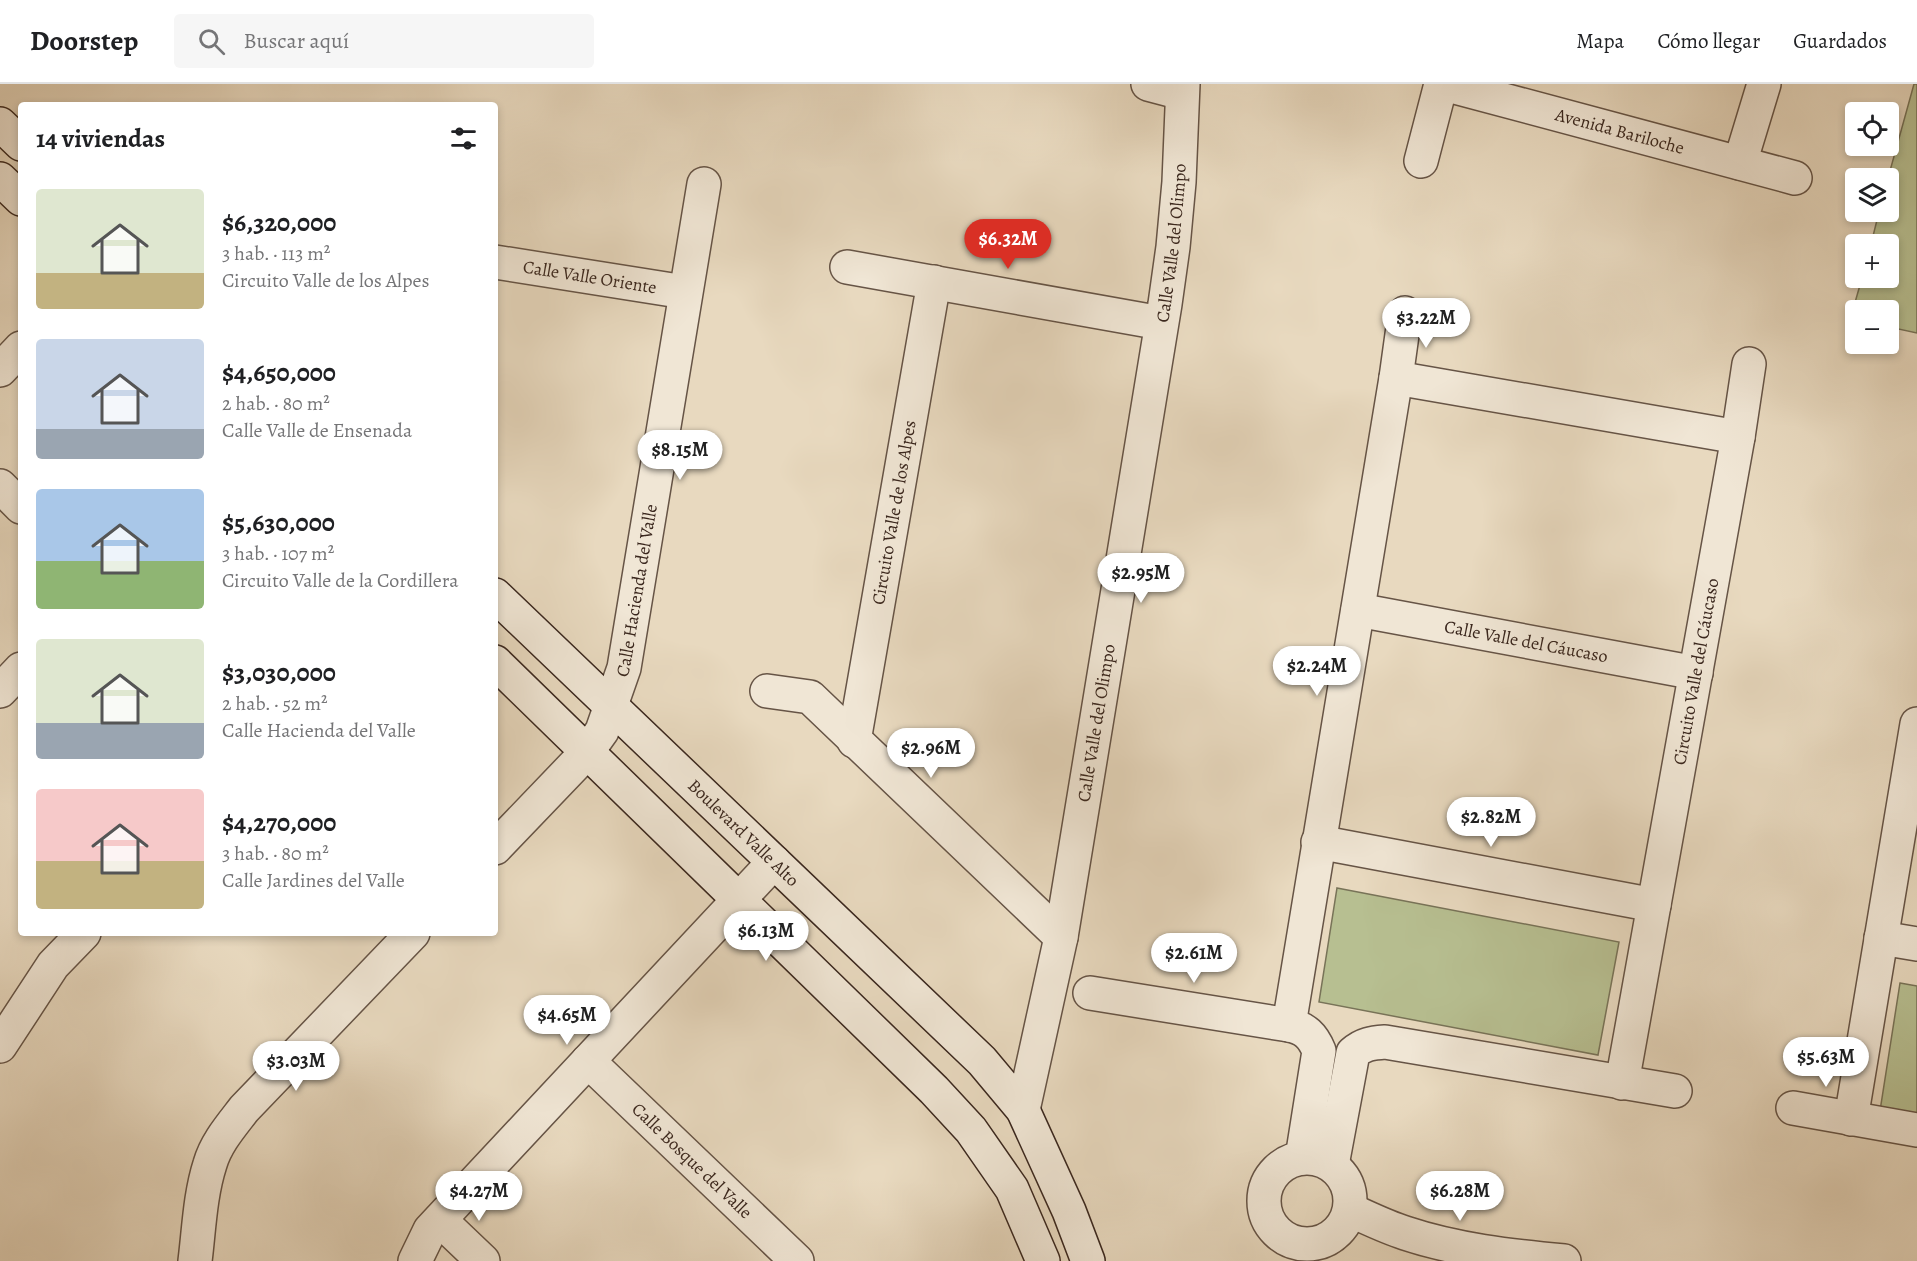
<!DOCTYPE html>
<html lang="es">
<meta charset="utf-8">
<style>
:root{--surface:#fff;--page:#f6f6f6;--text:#202124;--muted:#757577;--line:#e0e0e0;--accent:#d93025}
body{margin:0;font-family:Alegreya,serif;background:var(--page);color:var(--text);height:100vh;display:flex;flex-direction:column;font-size:22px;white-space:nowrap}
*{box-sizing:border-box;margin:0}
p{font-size:20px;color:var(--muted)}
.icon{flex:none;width:33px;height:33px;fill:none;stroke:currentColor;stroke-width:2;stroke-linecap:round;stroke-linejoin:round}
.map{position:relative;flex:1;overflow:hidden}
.details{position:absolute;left:18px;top:18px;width:480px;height:834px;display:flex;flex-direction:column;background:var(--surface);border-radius:6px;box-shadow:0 3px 9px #0003}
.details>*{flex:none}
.fabs{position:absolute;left:1845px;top:18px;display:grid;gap:12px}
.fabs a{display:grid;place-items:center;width:54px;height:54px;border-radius:6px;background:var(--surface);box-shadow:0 3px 9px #0003;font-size:30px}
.price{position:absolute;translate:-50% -51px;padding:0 14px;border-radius:21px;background:#fff;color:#222;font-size:20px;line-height:39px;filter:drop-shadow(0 2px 3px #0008)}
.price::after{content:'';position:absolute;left:50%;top:36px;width:18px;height:14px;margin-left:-9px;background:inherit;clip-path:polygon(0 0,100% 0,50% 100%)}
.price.on{background:var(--accent);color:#fff}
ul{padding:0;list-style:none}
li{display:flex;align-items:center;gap:18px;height:150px;padding:0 18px}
li span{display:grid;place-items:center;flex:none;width:168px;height:120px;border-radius:6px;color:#555}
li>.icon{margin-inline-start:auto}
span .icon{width:72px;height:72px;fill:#fffc;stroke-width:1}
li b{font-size:26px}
h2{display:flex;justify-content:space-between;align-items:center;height:72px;padding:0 18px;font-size:26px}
header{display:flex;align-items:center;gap:36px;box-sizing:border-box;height:84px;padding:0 30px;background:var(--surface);border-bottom:2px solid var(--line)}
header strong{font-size:28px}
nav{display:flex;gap:33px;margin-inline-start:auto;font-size:21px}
.search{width:420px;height:54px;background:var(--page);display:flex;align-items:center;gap:15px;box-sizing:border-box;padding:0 21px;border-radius:6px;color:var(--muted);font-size:22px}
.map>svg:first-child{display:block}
.green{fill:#b7bf91;stroke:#787358;stroke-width:1.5}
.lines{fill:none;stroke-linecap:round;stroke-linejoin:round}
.street-casing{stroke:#665446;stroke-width:36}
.secondary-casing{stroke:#3a271e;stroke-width:36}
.street{stroke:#f0e6d5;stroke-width:33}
.secondary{stroke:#f0e6d5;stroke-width:33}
.labels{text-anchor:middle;stroke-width:6;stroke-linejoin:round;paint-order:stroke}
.street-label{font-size:18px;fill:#3a271e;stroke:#f0e6d5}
</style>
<header>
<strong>Doorstep</strong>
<div class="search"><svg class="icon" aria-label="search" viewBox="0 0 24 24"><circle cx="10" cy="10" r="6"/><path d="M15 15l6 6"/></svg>Buscar aquí</div>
<nav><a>Mapa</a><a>Cómo llegar</a><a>Guardados</a></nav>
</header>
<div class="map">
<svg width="1917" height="1177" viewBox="0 0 1917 1177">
<rect width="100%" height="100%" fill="#e8d9bf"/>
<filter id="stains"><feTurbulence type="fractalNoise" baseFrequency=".00333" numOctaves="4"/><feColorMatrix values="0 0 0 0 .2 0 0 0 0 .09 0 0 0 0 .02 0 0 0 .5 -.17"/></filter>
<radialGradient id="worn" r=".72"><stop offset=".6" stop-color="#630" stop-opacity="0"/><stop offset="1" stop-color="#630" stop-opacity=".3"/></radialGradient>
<path class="green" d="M1914 0H1917V249L1889 243 1888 226H1856L1855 237 1850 236 1862 194H1888V160H1871L1879 128H1888V94Z
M1337 804 1619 858 1598 971 1319 918Z
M1900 899 1917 902V1033L1880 1027Z"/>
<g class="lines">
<g class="street-casing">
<g id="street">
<path d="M1148 0 1182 9"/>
<path id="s1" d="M1444 0 1795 94"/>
<path d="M1421 77 1441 0"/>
<path d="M1740 79 1764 0"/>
<path id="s2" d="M495 178 685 208"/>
<path d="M847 183 1161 239"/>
<path d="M0 286 21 264"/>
<path d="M1396 294 1738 353"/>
<path d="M0 402 21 423"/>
<path id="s3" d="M1358 526 1696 589"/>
<path d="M0 607 21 585"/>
<path d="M767 607 810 613 1061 853"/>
<path id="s4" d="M854 657 934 198"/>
<path d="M1318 758 1654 821"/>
<path id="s5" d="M495 764 587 668 602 647 624 584 704 100"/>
<path d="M1881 854 1917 860"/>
<path d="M1090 909 1289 941C1305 944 1313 952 1319 967L1302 1074"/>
<path d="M1289 941 1396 294 1405 229"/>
<path d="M0 962 53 881 84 849"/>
<path id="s6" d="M588 977 797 1177"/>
<path id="s7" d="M1622 999 1738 353 1749 280"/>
<path d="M1793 1024 1917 1046"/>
<path id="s8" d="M1023 1026 1061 853 1165 220 1173 163 1179 98 1183 0"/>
<path d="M1851 1035 1917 640"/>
<circle cx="1307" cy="1117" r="43"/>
<path d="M1332 1081 1353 969C1363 960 1372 959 1385 958L1675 1007"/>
<path d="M1350 1126C1368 1134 1386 1143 1405 1149 1456 1166 1510 1172 1564 1177"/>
<path d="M440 1136 483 1177"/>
<path d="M195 1177C199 1145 200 1111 210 1080 216 1059 231 1042 244 1025L413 849"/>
<path d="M415 1177 430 1146 774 778"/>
</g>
</g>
<g class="secondary-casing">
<g id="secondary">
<path d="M0 40 21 60"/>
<path d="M0 95 21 115"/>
<path id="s9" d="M495 511 982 977 1023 1026 1069 1127 1088 1177"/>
<path d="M495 578 934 1006 971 1046 1012 1105 1043 1177"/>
</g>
</g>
<use href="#street" class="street"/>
<use href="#secondary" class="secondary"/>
</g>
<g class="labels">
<g class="street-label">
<text dy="6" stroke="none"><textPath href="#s1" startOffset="182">Avenida Bariloche</textPath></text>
<text dy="6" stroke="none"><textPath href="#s8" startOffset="880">Calle Valle del Olimpo</textPath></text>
<text dy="6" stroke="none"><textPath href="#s2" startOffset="96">Calle Valle Oriente</textPath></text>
<text dy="6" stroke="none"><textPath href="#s4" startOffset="232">Circuito Valle de los Alpes</textPath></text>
<text dy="6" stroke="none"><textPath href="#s5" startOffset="304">Calle Hacienda del Valle</textPath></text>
<text dy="6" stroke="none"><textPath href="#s3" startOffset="171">Calle Valle del Cáucaso</textPath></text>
<text dy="6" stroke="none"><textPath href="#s7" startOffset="418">Circuito Valle del Cáucaso</textPath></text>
<text dy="6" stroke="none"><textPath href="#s8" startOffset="394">Calle Valle del Olimpo</textPath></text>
<text dy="6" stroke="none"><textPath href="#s9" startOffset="344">Boulevard Valle Alto</textPath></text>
<text dy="6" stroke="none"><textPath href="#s6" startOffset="144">Calle Bosque del Valle</textPath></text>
</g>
</g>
<rect width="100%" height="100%" filter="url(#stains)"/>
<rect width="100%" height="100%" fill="url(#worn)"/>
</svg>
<div class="fabs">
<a><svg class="icon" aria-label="locate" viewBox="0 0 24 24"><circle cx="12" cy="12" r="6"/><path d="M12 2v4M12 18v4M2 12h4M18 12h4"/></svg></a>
<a><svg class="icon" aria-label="layers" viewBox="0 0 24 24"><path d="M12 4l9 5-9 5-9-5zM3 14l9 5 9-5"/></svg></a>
<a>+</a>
<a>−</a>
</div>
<b class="price on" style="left:1008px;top:186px">$6.32M</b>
<b class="price" style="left:1426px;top:265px">$3.22M</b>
<b class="price" style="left:680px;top:397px">$8.15M</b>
<b class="price" style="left:1141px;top:520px">$2.95M</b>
<b class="price" style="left:1317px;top:613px">$2.24M</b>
<b class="price" style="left:931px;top:695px">$2.96M</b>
<b class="price" style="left:1491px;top:764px">$2.82M</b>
<b class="price" style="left:766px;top:878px">$6.13M</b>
<b class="price" style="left:1194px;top:900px">$2.61M</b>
<b class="price" style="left:567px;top:962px">$4.65M</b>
<b class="price" style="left:1826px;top:1004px">$5.63M</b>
<b class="price" style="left:296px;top:1008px">$3.03M</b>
<b class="price" style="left:479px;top:1138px">$4.27M</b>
<b class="price" style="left:1460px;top:1138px">$6.28M</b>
<section class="details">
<h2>14 viviendas<svg class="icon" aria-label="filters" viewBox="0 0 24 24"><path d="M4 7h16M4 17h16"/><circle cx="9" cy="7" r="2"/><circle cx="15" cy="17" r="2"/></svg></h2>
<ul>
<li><span style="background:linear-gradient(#dfe7d0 70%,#c2b280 0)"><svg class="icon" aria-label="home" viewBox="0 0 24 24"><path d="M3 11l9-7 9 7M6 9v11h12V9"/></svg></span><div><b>$6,320,000</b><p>3 hab. · 113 m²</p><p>Circuito Valle de los Alpes</p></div></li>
<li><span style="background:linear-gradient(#c9d6e8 75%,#9aa5b1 0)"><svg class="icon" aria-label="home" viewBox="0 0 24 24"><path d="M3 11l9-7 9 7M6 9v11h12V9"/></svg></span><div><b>$4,650,000</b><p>2 hab. · 80 m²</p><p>Calle Valle de Ensenada</p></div></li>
<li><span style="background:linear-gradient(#a9c7e8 60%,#8fb573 0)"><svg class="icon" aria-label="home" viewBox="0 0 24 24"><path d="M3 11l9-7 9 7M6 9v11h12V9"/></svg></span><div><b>$5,630,000</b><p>3 hab. · 107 m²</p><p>Circuito Valle de la Cordillera</p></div></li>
<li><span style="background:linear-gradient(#dfe7d0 70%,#9aa5b1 0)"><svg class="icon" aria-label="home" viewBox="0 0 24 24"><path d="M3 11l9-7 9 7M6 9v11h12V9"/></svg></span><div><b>$3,030,000</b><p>2 hab. · 52 m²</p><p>Calle Hacienda del Valle</p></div></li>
<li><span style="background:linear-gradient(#f6c9c9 60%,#c2b280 0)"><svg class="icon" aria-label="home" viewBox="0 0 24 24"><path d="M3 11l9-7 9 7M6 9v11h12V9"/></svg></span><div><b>$4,270,000</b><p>3 hab. · 80 m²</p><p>Calle Jardines del Valle</p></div></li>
</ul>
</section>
</div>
